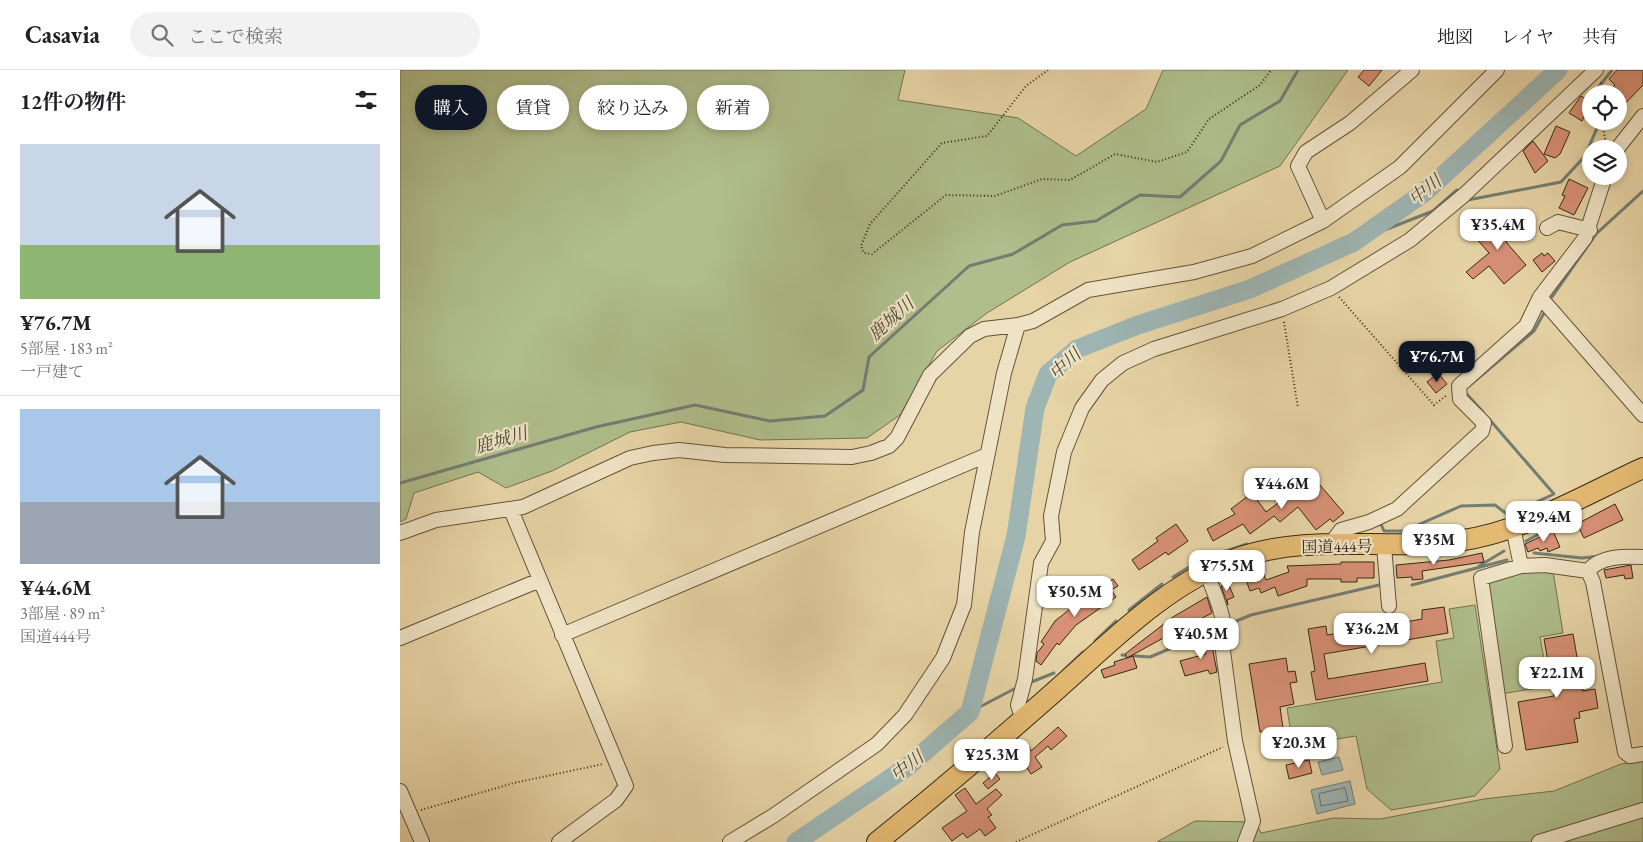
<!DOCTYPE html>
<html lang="ja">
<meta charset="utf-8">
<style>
:root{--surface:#fff;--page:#f2f2f2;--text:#202124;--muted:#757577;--line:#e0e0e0;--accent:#111827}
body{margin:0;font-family:"EB Garamond","Noto Serif JP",serif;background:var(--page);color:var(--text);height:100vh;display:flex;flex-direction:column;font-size:19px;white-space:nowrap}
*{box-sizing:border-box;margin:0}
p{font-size:16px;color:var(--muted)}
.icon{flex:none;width:28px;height:28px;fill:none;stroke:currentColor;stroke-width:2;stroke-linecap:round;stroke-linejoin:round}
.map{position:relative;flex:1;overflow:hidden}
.side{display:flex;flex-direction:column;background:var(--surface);width:400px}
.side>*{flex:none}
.hud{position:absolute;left:15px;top:15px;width:475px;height:45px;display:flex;gap:10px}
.fabs{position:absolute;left:1182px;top:15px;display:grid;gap:10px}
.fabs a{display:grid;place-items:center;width:45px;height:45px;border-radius:50%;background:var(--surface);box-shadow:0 2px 8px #0003;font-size:25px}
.price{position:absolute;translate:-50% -42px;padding:0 11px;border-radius:10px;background:#fff;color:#222;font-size:16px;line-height:32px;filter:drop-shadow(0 1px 2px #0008)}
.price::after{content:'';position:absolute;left:50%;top:30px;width:15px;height:11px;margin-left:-8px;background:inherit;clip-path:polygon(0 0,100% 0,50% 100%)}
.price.current{background:var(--accent);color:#fff}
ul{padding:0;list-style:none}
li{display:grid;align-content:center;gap:10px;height:265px;padding:0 20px}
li+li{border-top:1px solid var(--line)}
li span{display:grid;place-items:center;height:155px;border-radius:0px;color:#555}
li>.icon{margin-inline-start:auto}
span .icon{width:90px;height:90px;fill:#fffc;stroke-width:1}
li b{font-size:21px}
h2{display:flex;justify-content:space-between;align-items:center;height:60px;padding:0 20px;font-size:21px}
.pill{padding:0 18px;border-radius:22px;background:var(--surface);box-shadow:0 2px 8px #0003;font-size:18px;line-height:45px}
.pill.current{background:var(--accent);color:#fff}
header{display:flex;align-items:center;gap:30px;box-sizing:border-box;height:70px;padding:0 25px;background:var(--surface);border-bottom:1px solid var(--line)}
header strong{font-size:24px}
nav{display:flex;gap:28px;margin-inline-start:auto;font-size:18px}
.search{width:350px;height:45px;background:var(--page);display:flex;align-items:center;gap:12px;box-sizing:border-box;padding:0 18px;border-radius:28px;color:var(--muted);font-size:19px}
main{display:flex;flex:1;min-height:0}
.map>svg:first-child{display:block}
.green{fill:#afbe8c;stroke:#737350}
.water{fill:#9db5b3;stroke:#747d73}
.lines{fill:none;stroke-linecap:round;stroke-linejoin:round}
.shore{stroke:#6a6e64;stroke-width:1}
.stream{stroke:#747d73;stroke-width:3}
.river{stroke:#9db5b3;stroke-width:19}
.building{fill:#d89176;stroke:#372814}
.minor-casing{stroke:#635338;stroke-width:16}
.highway-casing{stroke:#372814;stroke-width:22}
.path{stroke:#372814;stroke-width:2;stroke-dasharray:1 2.5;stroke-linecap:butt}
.minor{stroke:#efe3c5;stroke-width:14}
.highway{stroke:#e4ba73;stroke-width:20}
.labels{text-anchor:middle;stroke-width:4.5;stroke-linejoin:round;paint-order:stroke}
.street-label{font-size:16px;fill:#372814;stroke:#efe3c5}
.water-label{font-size:18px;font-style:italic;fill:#504b3c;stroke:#efe3c5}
</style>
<header>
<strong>Casavia</strong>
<div class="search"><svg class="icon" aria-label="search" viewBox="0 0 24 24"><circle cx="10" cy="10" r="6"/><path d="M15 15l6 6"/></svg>ここで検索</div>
<nav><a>地図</a><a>レイヤ</a><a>共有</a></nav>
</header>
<main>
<section class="side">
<h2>12件の物件<svg class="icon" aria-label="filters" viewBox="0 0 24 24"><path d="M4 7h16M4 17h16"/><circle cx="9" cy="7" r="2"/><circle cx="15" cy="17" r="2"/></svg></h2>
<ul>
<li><span style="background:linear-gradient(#c9d6e8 65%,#8fb573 0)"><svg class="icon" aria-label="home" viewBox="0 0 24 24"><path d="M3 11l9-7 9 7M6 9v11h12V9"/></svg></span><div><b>¥76.7M</b><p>5部屋 · 183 m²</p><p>一戸建て</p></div></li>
<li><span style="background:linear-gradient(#a9c7e8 60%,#9aa5b1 0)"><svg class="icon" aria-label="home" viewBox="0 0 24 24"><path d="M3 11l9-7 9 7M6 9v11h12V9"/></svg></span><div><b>¥44.6M</b><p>3部屋 · 89 m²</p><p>国道444号</p></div></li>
</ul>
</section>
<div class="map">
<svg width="1243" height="772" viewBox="0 0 1243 772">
<rect width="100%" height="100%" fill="#e7d4a6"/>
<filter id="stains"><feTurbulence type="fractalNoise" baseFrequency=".004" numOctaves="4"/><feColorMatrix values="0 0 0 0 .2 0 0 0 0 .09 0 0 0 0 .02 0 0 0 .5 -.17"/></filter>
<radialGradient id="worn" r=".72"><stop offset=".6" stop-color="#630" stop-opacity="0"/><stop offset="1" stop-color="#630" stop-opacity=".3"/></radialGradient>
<path class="green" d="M0 0H505L498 30 618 48 676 86 746 39 763 0H948L880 96 670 192 587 243 537 281 500 345 467 368 360 370 281 352 230 362 152 401 106 418 78 402 14 423 6 449 0 452Z
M1127 501H1153L1163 563 1140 567 1149 616 1101 624 1085 511Z
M1075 535 1100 699 1075 726 991 740 967 719 956 666 893 676 887 638 1042 612 1036 571 1054 568 1049 539Z
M1243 691V772H757L795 751 856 752 861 763 933 748 980 749 1084 729 1154 721 1221 694Z"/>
<path class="water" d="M939 687 943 700 922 705 918 692Z
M950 711 955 734 917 744 911 720Z"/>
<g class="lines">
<path class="shore" d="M945 718 948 731 921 736 919 724Z"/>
<path class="stream" d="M1198 24 1197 19 1212 0
M1068 130 1161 112 1185 86 1200 51
M954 172 1033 141 1057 120
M1152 227 1196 164 1243 121
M1070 315 1134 261 1144 243
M1064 321 1083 342
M0 413 196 357 295 335 370 351 425 346 463 320 469 287 569 196 613 184 662 155 696 151 740 125 780 127 821 91 840 55 880 31 898 0
M978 455 981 454 984 461H1004L1061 436 1095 435 1108 445 1154 424 1089 349
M1126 471 1164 451
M1134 483 1182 488 1200 486
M817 484 847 474
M1079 496 1104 481
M773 507 789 497
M1012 515 1107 490
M729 540 762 514
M834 552 851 545 979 515
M695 571 716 551
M722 585 750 587 812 561
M663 601 683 582
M629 613 654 603
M570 642 614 619"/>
<path class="river" d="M396 772 507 697 570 642 616 466 635 338 648 304 677 279 738 255 850 219 954 172 1025 122 1158 0"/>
</g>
<path class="building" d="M964 0H982L969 16 958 7Z
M1217 0H1243V15L1219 40V24H1207L1215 15 1209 9Z
M1181 26 1191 32 1182 51 1169 43Z
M1156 56 1170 62 1160 84 1155 88 1144 84Z
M1133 71 1148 91 1135 103 1123 81Z
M1169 109 1188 118 1174 145 1159 138 1165 126 1162 125Z
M1108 141 1114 148 1105 156 1113 166 1106 172 1126 195 1104 214 1089 196 1073 209 1066 202 1089 183 1075 167Z
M1142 183 1144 186 1148 183 1155 191 1142 202 1133 190Z
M1038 303 1047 314 1036 323 1027 312Z
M913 407 944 443 933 452 930 449 916 460 898 437 880 452 874 446 850 464 843 454 813 471 807 459 835 444 831 439 852 423 866 442Z
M1215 434 1223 450 1184 468 1177 454Z
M776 454 788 471 768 485 766 482 739 500 732 490 758 471 756 468Z
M1153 461 1160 477 1148 482 1147 478 1140 481 1138 478 1128 482 1125 474Z
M1082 483 1084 492 1022 501 1023 509 1012 510V507L997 508 996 495 1049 490Z
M941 492H974V508H957V512H941V509H907V516L878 526 875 517 861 523 859 518 850 521 845 507 862 500 866 510 889 502 887 496 941 494Z
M1231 495 1233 508 1225 509 1224 505 1206 508 1204 500Z
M713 509 718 516 711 520 716 527 676 555 659 575 657 573 641 595 636 591 637 583 644 574 641 572 655 551 670 539 669 536Z
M828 513 834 527 827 530 828 535 821 516Z
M807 527 812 543 785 557V556L727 588 725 584 773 547Z
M1044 537 1048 563 924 584 928 609 1025 593 1028 611 916 630 911 602 915 601 908 559 926 556 927 565 983 556 1022 549V540Z
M1173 564 1183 621 1195 619 1198 638 1179 642 1180 648 1174 649 1178 672 1126 680 1118 632 1154 626 1144 569Z
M810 565 817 602 810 604 808 600 785 606 780 591 806 584 799 568Z
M733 586 737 598 704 608 701 600 715 595 714 592Z
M886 588 888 602 895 601 897 612 890 613 894 634 880 637 883 658 860 662 849 594Z
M658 657 667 666 651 680 648 676 635 687 642 697 631 704 618 684 629 677 631 681Z
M909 690 912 703 889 709 886 695Z
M595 703 600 709 588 719 583 713Z
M565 718 576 734 596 719 602 725 587 739 592 745 588 747 596 758 585 766 580 759 567 768 563 763 552 771 542 758 567 741 555 725Z"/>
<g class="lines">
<g class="minor-casing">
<path id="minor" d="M1217 79 1243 46
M923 151 898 96 906 82 950 53 1012 0
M1147 158 1158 152 1190 160
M1140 227 1243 345
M111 440 226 716 216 730 159 772
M1113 457 1121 496 1145 495 1188 501 1193 512 1225 682 1230 686 1243 684
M0 463 36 450 123 437 230 388 253 383 279 380 325 385 452 387 471 383 489 376 497 368 530 305 570 266 584 259 618 255
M930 475 941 460 969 452 997 439 1082 361 1084 353 1060 329 1059 316 1126 256 1140 227 1185 168 1205 106
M984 476 989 536
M806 501C816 528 829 553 823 581L835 671 853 751 845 772
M1188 501C1200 486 1224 486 1243 487
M162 565 587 385
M0 568 140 510
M623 650 618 635 625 609 641 493 653 471 651 446 664 382 682 338 702 310 723 293 754 279 882 239 931 218 1010 170 1064 125 1196 0
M1105 676 1081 508 1121 496
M0 721 22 772
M330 772 373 746 477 674 505 645 543 588 564 535 572 462 604 303 618 255 633 251 688 220 794 202 852 186 923 151 1000 97 1097 0
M1139 772 1243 740"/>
</g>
<g class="highway-casing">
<path id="highway" d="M477 772C537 724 595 674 653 623 710 573 765 514 838 488 908 463 986 481 1058 471 1123 462 1184 425 1243 398"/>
</g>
<path class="path" d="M648 0 626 16 587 66 542 73 470 154 461 176 464 183 472 184 546 125 595 126 642 109 670 110 715 84 757 92 787 82 809 49 860 15 871 0
M1201 24V12
M1202 51 1206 74
M939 227 1034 335 1047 325
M884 252 898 338
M21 740 114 713 203 694
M616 772 823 677"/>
<use href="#minor" class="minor"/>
<use href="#highway" class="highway"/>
</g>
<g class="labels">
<g class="street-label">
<text transform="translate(937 476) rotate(-1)" y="6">国道444号</text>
</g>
<g class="water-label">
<text transform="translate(1025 120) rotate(-39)" y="6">中川</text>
<text transform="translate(491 249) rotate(-42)" y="6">鹿城川</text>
<text transform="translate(665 294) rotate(-43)" y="6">中川</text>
<text transform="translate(101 370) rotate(-16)" y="6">鹿城川</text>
<text transform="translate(507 696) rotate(-38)" y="6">中川</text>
</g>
</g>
<rect width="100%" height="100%" filter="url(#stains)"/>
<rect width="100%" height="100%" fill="url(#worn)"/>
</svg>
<div class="fabs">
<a><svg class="icon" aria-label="locate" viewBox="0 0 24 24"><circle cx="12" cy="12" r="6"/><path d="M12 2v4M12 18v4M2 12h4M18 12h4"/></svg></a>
<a><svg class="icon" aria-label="layers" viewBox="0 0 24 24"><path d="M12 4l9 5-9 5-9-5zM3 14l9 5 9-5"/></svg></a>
</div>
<b class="price" style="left:1098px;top:181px">¥35.4M</b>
<b class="price current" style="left:1037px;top:313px">¥76.7M</b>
<b class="price" style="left:882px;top:440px">¥44.6M</b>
<b class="price" style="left:1144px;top:473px">¥29.4M</b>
<b class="price" style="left:1034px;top:496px">¥35M</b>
<b class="price" style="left:827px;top:522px">¥75.5M</b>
<b class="price" style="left:675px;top:548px">¥50.5M</b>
<b class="price" style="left:972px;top:585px">¥36.2M</b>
<b class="price" style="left:801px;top:590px">¥40.5M</b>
<b class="price" style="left:1157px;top:629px">¥22.1M</b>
<b class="price" style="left:899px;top:699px">¥20.3M</b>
<b class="price" style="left:592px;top:711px">¥25.3M</b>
<div class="hud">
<a class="pill current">購入</a>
<a class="pill">賃貸</a>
<a class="pill">絞り込み</a>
<a class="pill">新着</a>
</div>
</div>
</main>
